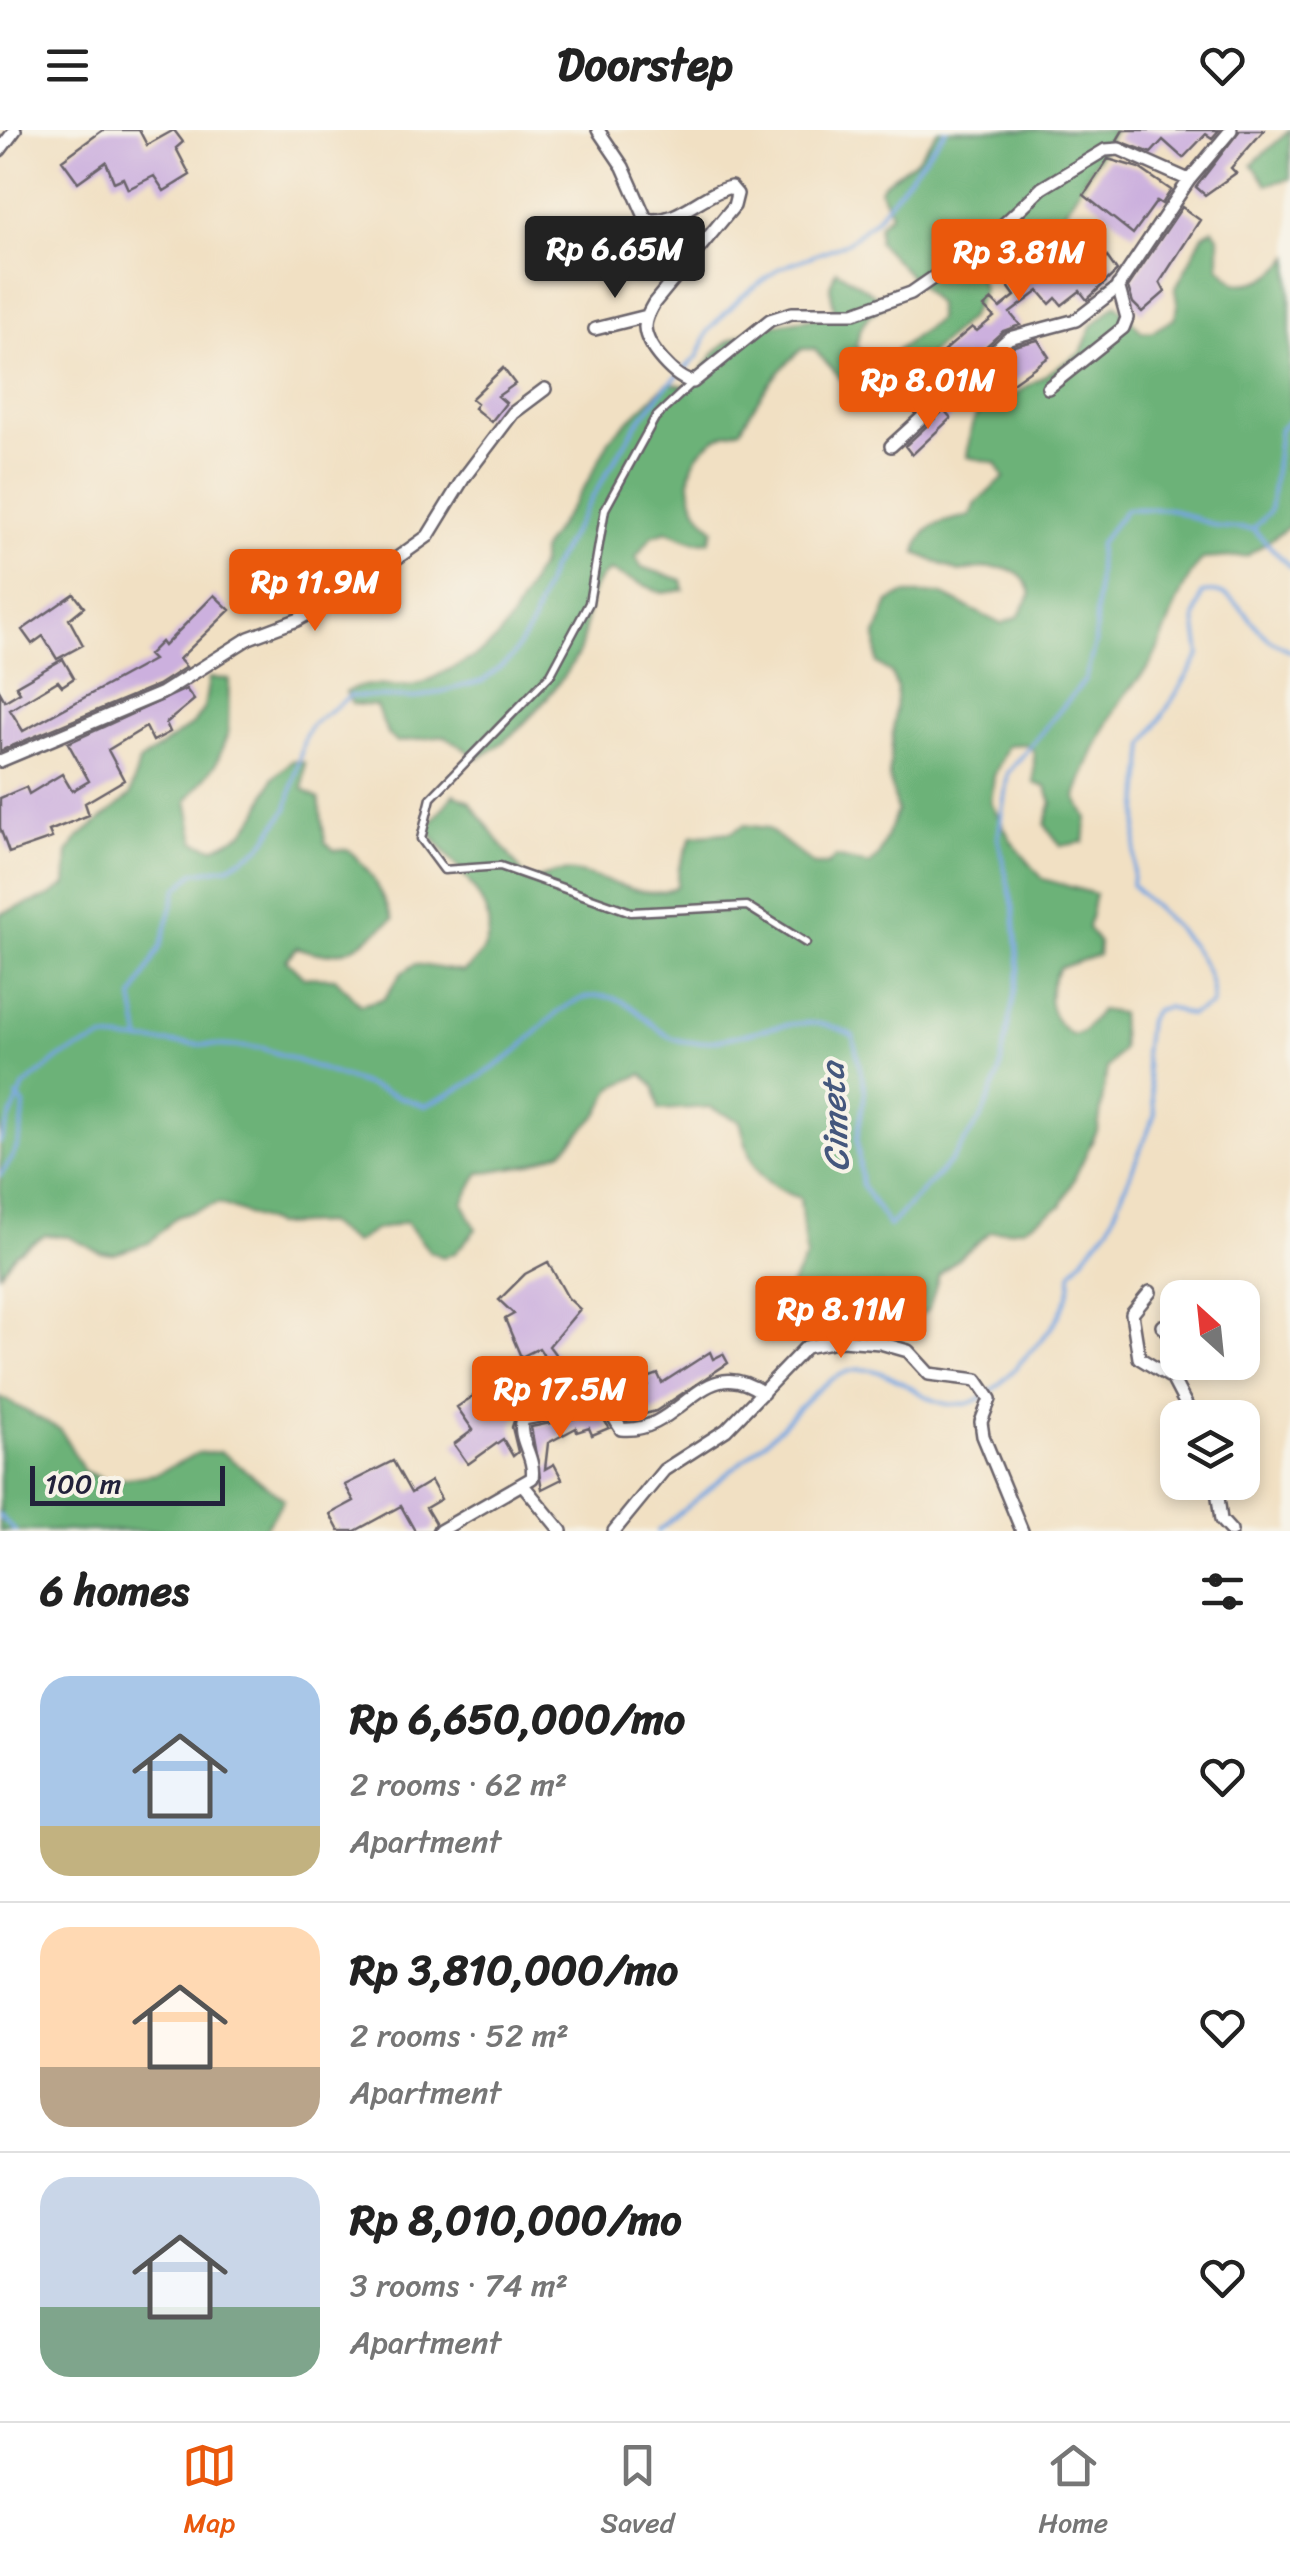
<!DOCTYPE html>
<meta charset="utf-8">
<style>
:root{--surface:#fff;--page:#f2f2f2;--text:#222;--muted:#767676;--line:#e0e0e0;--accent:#ea580c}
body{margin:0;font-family:Sriracha,sans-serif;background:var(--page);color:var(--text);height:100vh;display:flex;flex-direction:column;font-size:38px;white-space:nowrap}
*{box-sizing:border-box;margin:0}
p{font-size:32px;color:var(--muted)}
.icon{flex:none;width:55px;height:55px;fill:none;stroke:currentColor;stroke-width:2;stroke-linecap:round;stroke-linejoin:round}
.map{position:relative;height:1401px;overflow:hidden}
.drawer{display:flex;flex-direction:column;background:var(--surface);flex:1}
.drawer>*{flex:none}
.needle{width:65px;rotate:333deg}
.fabs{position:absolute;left:1160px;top:1150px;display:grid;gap:20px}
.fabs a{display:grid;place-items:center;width:100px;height:100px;border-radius:20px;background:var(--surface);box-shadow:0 5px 15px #0003;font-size:50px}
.scale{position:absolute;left:30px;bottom:25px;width:195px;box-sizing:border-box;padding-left:10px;border:5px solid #22223b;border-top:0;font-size:28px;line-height:35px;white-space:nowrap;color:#22223b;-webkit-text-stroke:8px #f7f3e8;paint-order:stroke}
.price{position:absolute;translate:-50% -85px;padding:0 22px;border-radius:10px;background:var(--accent);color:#fff;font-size:32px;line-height:65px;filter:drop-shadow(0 2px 5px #0008)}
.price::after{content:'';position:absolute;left:50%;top:60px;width:30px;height:22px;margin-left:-15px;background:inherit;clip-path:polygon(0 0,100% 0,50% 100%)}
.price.on{background:#222;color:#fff}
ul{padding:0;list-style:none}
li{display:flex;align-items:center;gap:30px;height:250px;padding:0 40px}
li+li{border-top:2px solid var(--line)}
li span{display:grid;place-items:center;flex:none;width:280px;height:200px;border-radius:30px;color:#555}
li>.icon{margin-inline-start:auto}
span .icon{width:120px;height:120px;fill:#fffc;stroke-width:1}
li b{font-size:42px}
h2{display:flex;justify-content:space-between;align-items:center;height:120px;padding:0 40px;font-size:42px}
header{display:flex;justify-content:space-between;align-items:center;height:130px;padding:0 40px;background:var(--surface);font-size:45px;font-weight:800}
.tab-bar{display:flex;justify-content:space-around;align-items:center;height:140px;border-top:2px solid var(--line);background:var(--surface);font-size:28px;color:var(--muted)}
.tab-bar a{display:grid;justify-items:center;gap:5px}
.tab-bar .on{color:var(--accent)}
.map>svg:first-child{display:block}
.forest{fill:#6cb278;stroke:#476a5a;stroke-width:2.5}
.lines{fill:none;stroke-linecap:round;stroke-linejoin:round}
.stream{stroke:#77a6e0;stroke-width:4}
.building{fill:#ccb0de}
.service-casing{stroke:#6a646b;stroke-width:11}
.minor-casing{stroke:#6a646b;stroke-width:16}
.service{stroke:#fff;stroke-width:6}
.minor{stroke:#fff;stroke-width:11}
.labels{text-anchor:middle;stroke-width:8;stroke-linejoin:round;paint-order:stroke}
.water-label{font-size:35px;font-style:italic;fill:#44577d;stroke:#f7f3e8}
</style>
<header><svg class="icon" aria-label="menu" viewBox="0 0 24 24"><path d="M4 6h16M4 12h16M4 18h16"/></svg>Doorstep<svg class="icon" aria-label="heart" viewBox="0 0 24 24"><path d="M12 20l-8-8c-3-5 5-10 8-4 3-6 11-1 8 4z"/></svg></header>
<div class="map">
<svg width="1290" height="1401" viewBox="0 0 1290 1401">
<rect width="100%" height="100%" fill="#f7f3e8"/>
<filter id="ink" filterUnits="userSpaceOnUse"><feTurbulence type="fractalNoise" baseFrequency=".01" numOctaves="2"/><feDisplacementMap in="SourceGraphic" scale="20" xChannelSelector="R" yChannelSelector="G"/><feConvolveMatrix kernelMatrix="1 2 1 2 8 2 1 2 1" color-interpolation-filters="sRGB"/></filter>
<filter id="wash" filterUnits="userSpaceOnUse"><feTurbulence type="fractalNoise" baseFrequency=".0048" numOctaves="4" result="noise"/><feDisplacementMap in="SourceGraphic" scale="40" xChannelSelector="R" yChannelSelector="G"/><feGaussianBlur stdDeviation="2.25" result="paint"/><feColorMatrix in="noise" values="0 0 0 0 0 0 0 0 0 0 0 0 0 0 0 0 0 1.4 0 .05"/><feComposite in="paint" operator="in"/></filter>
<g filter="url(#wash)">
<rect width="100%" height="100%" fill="#f1e0c3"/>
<path class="forest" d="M938 0H1115L1060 89 1044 87 1020 103 1003 102 974 132 983 160 969 188 922 231 895 241 885 259 872 264 846 254 814 219H802C777 240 756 270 741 299 732 302 719 305 712 311 678 336 687 375 714 399L709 411 696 412 667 401 652 406 636 427 641 437 682 450 684 460 663 463 610 441C582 454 591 501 577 526 555 562 516 609 478 628L445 606 397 612 388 605 376 576 352 574 346 562C369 550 384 558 407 556 420 556 433 548 444 542 511 513 507 492 541 434V421L587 353 611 307 668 253 686 256C702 246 708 227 722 216 747 195 804 189 835 186L830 156 836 140 884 171 883 176C864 187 860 196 856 217L869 229 892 224 937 190V174L878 112 879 95 891 83 880 60 883 54 917 29Z
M1290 0V49L1267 54 1252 34Z
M1213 99 1219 108V137L1236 153C1260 156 1275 145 1290 127V314L1284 338 1290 341V396L1247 426 1203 429C1176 459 1170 498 1151 533 1143 546 1131 556 1122 569 1107 591 1083 642 1076 667L1087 688 1084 712 1061 716 1045 695 1052 672 1046 657 1034 653V621L1025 614 1008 615 994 646 991 673 1012 712 1043 749 1095 764 1088 798 1099 813 1098 825 1059 838C1043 864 1047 888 1072 905L1083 902 1100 880 1120 883 1122 919 1107 938 1098 999 1061 1076 1023 1098 990 1102 939 1145 929 1179 918 1187 888 1188 838 1199 801 1197 785 1165 806 1128 800 1068C755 1053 751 1035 740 991L709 977 659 980 655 957 642 944 612 958 599 983 563 1021 528 1035 479 1043 463 1073 476 1099 455 1123 443 1127 430 1122 406 1092 375 1100 354 1113 326 1093 275 1095 219 1073 176 1087 149 1113 114 1124 101 1123 69 1107 45 1105 16 1123 0 1143V784L50 766 66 755 68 723 78 708 130 666 139 632 193 594 204 578 209 548 229 549 228 603 216 634 187 670 195 712 214 718 243 703 258 683 273 648 293 630 305 633 303 659 319 669 325 712 334 720H349C378 749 376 756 393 789 361 814 339 835 297 817L286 830 304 847 335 848 360 875 384 869 401 844 415 834 463 842C528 793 453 740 427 698L454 664 469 671 529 752C538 749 550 743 560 742 594 737 645 778 677 756L679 738 692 706 732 702 744 695 767 698 814 735H827L836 727 869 735 878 727 897 681 889 646 897 558 891 543 877 533 876 505 889 472 904 464H941L1001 494 1018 487 1031 464C1022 429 983 437 959 442L916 423C922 393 944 391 970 386L976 373 1004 348 996 333 967 327C971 294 969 294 990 266L1008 269 1081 222 1092 196 1116 174 1142 202 1153 201 1174 189 1178 177 1175 160 1203 105Z
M0 1267 61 1300 84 1341 107 1351 156 1344 198 1323 221 1322 284 1369 263 1401H0Z"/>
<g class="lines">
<path class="stream" d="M1253 399 1290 437
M140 908 133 868 161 815 177 759 194 743 228 737 260 718 287 679 305 606 312 594 350 566 416 568 483 551 511 528 531 497 550 441 586 378 636 295 665 258 698 226 708 201 741 167 780 138 847 113 875 90 946 0
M0 1012 24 956 62 926 103 909 262 918 425 976C455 963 484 945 511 926 534 908 560 871 590 867 640 860 648 910 690 912 745 914 801 873 853 906L865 961 857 1010 862 1055 889 1096 950 1032 982 987 999 944 1019 840 1014 781 998 708 1008 643 1085 550 1095 514 1099 414 1126 379H1170L1219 397 1253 399 1270 381 1280 299 1290 290
M0 1045C18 1025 23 1002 24 975L17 966
M0 1386 15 1401
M658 1401C695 1370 733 1340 769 1308 793 1287 814 1256 844 1243 892 1223 926 1290 973 1272 998 1262 1016 1235 1035 1217 1052 1200 1073 1168 1071 1143L1109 1096 1155 984 1144 924 1148 890 1155 880 1167 877 1189 885 1212 875C1218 826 1162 787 1132 755L1145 614 1200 525 1195 489 1202 463C1235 455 1246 491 1268 508 1274 513 1283 516 1290 521"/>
</g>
<g id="blocks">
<path class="building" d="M103 0H139L147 15 174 0 183 12 176 18 190 45 164 61 154 46 128 59 123 48 114 52 106 32 78 52 62 30Z
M1123 0H1219L1212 8 1206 4 1183 28 1163 10 1151 23 1117 10Z
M1240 0H1264L1231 38 1236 43 1205 65 1196 57Z
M1108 29 1139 38 1171 60 1162 74 1157 71 1133 104 1084 65Z
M1182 77 1200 90 1160 152 1165 162 1142 182 1133 173 1128 157Z
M1041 101 1046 108 1058 101 1073 123 1096 111 1117 141 1087 170 1080 161 1062 175 1056 168 1050 174 1039 161 1010 183 1020 195 1003 201 921 275 911 263 906 268 898 258 903 254 898 249 909 240 915 246 972 197 977 201 994 187 984 177 992 170 1000 178 1015 166 1005 152 1026 137 1018 127 1033 116 1028 109Z
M1038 210 1049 227 1001 261 985 243 1014 216Z
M503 238 515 254 498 266 506 273 491 292 474 278 477 274 471 269Z
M944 280 951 288 912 325 905 316Z
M74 464 84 477 69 489 83 515 57 529 43 506 32 514 22 500Z
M214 465 230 480 179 529 186 537 158 555 0 621V562L5 571 20 562 16 556 63 529 74 548 62 556 58 551 10 580 23 601 153 530 148 525 161 512 164 516Z
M186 559 194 570 166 593 170 602 153 611 146 597 108 620 124 650 85 673 89 685 49 701 52 708 9 723 0 698V668L26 657 29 664 62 644 72 661 89 651 68 613Z
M548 1132 568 1168 580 1179 549 1216 561 1232 567 1229 576 1247 593 1238 600 1252 581 1262 583 1268 517 1282 512 1297 518 1322 513 1326 503 1309 468 1334 454 1314 473 1300 457 1277 482 1260 480 1256 504 1244 515 1263 557 1245 539 1218 521 1227 505 1189 514 1184 499 1170 525 1144Z
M710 1222 713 1229 723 1224 728 1233 656 1281 626 1289 612 1267 648 1255 645 1249 658 1244 662 1253Z
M600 1283 609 1298 592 1305 589 1298 577 1302 576 1298 548 1313 545 1339 554 1334 562 1349 542 1359 531 1297Z
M393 1331 411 1363 431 1351 441 1369 426 1378 435 1393 431 1401H415L401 1376 355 1401H339L330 1384 354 1371 345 1355Z"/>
</g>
</g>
<g filter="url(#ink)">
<use href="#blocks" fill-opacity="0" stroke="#6a646b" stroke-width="2.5"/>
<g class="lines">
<g class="service-casing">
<path id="service" d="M692 253 655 288 605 379 589 473 551 544 431 668 421 709 444 740 500 736 631 782 747 776 806 813"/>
</g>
<g class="minor-casing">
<path id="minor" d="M598 0 623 37 646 89C676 96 702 63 731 57L737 64 734 76 654 173C650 180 645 188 645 197 646 217 675 249 693 252L770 190 792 183H854L911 163 985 112 1042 58 1105 20 1119 19 1189 50 1231 0
M0 20 15 0
M595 199 647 186
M1048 258 1123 198 1127 188 1118 155
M891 316 1009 208 1076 190 1116 159 1189 50
M0 631 162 563 249 508 297 490 355 458 428 406 463 349 513 283 545 259
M1150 1162 1132 1184 1139 1228 1172 1248 1193 1288
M1162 1196 1178 1210
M1172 1248 1178 1226
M1216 1352 1221 1390 1231 1401
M523 1355 561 1401
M440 1401 532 1348C536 1327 516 1308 523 1289L605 1273 621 1299C682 1305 701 1219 763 1263
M614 1401 664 1340 726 1300 806 1217 842 1210 880 1213 908 1221 929 1244 977 1250 990 1269 981 1292 983 1306 1022 1401"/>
</g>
<use href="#service" class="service"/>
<use href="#minor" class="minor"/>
</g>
</g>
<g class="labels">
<g class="water-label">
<text transform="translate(834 987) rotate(-93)" y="12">Cimeta</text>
</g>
</g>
</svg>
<div class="fabs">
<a><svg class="needle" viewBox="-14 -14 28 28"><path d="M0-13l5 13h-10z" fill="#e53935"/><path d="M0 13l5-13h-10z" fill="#767676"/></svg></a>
<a><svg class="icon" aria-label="layers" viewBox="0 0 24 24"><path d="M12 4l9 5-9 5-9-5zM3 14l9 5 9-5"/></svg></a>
</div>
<div class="scale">100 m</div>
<b class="price on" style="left:615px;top:171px">Rp 6.65M</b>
<b class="price" style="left:1019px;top:174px">Rp 3.81M</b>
<b class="price" style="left:928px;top:302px">Rp 8.01M</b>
<b class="price" style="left:315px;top:504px">Rp 11.9M</b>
<b class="price" style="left:841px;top:1231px">Rp 8.11M</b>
<b class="price" style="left:560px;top:1311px">Rp 17.5M</b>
</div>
<section class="drawer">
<h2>6 homes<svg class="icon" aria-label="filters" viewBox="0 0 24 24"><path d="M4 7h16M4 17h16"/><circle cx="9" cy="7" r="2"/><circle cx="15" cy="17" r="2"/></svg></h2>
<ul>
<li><span style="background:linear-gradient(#a9c7e8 75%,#c2b280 0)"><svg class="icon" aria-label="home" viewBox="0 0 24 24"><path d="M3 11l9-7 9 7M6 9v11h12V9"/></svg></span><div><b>Rp 6,650,000/mo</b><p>2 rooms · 62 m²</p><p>Apartment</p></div><svg class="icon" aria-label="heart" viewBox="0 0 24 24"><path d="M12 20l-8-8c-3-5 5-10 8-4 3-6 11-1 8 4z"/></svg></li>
<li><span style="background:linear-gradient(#ffd9b3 70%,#b9a48a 0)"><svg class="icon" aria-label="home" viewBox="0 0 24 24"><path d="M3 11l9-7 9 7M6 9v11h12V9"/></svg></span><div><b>Rp 3,810,000/mo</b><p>2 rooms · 52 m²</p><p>Apartment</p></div><svg class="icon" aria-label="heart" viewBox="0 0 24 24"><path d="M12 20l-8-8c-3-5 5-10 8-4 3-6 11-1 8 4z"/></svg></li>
<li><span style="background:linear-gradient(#c9d6e8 65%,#7fa58c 0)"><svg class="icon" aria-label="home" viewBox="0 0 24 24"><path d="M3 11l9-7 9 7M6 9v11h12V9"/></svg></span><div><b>Rp 8,010,000/mo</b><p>3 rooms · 74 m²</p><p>Apartment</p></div><svg class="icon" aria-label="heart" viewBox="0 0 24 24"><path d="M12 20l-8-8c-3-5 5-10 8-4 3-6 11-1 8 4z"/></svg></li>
</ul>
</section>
<nav class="tab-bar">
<a class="on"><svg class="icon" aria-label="map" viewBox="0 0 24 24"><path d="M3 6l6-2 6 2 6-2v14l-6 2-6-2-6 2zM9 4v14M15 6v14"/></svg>Map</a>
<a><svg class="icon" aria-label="saved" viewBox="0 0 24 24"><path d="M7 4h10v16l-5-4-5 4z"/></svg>Saved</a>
<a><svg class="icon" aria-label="home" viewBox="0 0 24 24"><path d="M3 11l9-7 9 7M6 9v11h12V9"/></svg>Home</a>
</nav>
